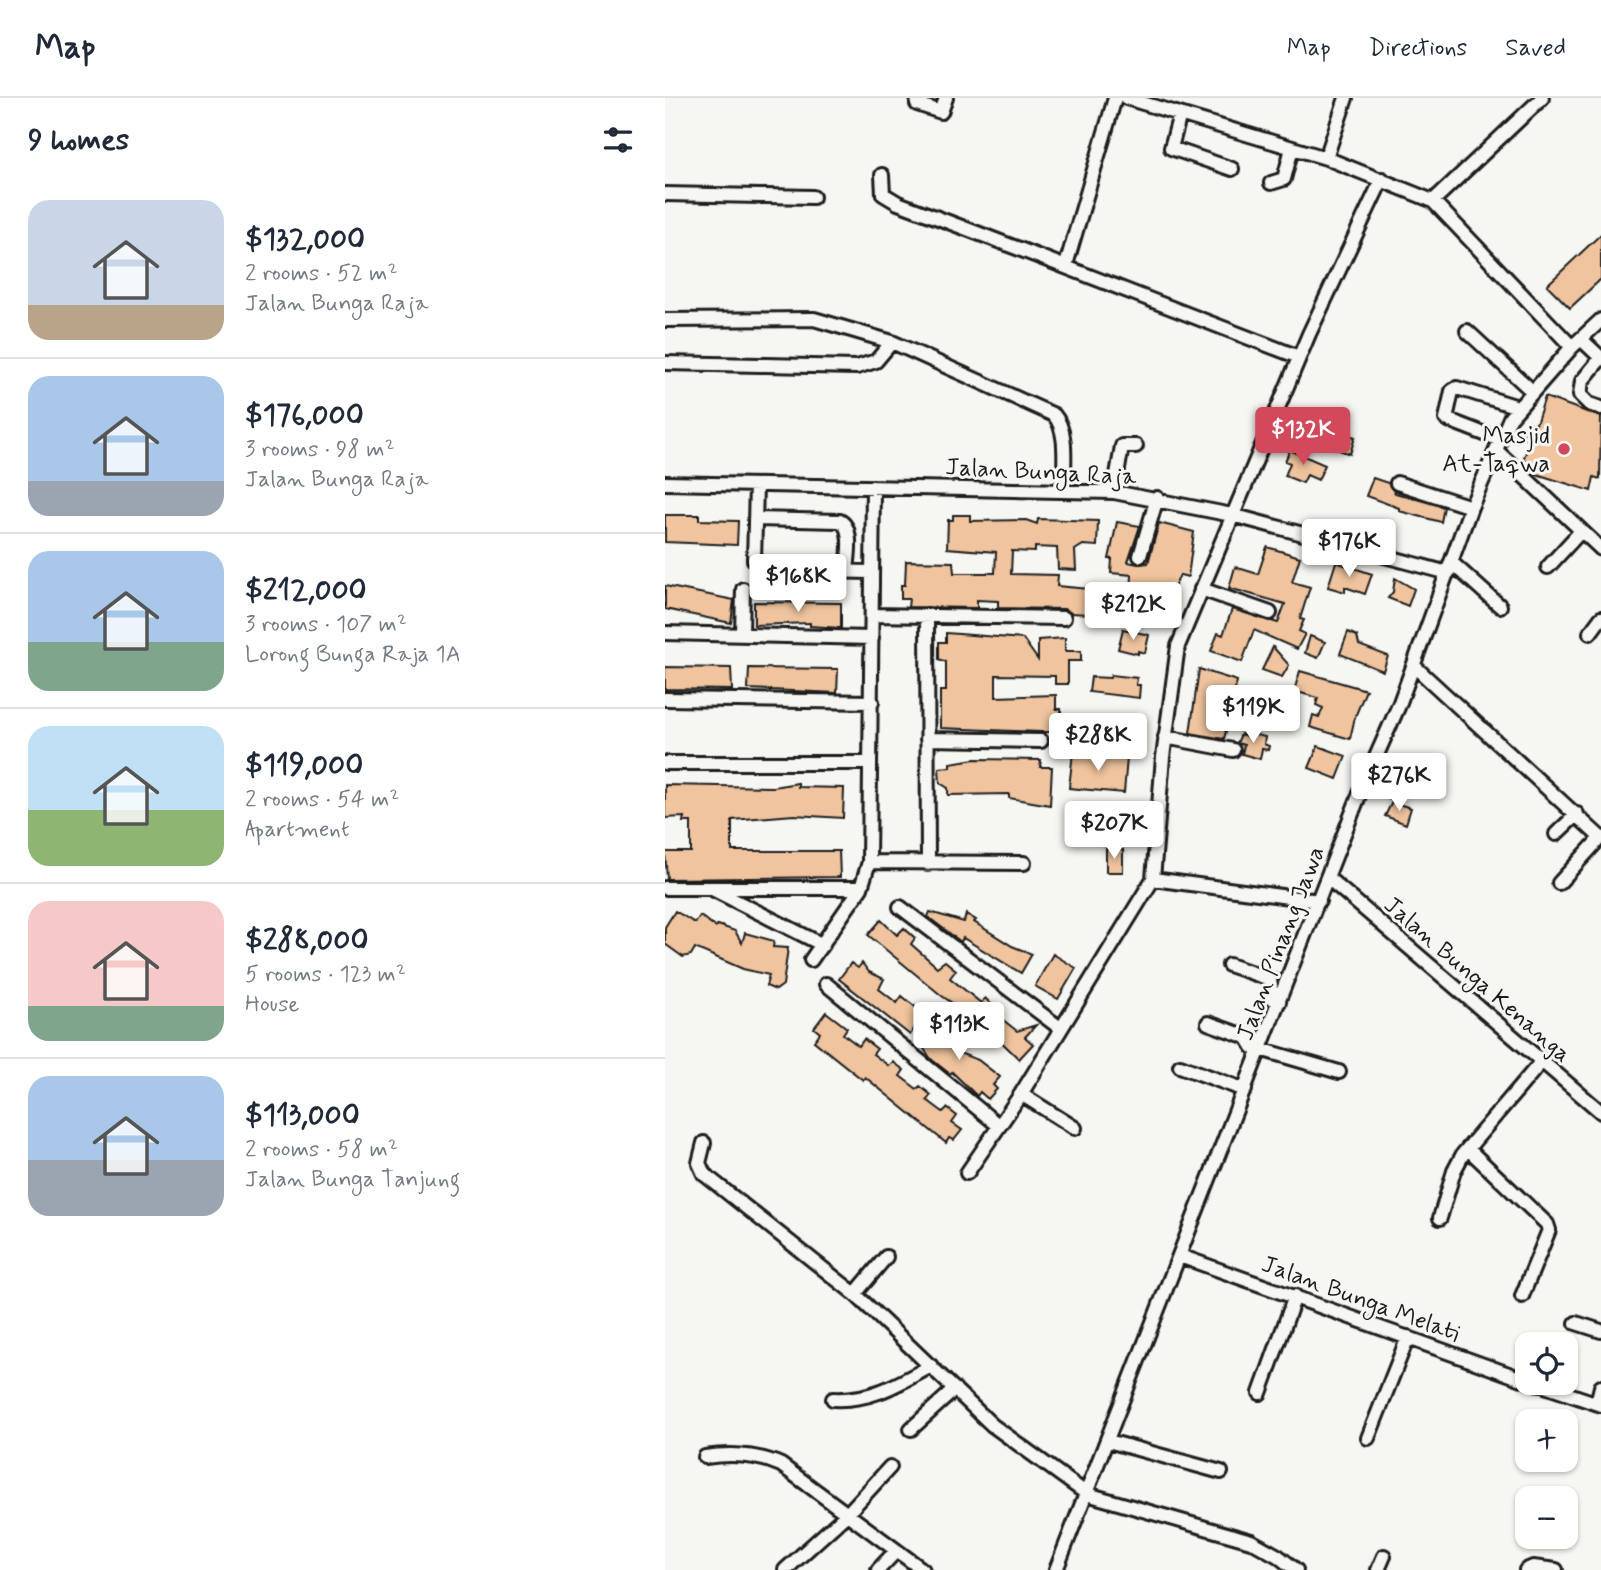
<!DOCTYPE html>
<meta charset="utf-8">
<style>
:root{--surface:#fff;--page:#f6f6f7;--text:#1f2937;--muted:#747a83;--line:#e0e1e3;--accent:#d1495b}
body{margin:0;font-family:Mynerve,sans-serif;background:var(--page);color:var(--text);height:100vh;display:flex;flex-direction:column;font-size:26px;white-space:nowrap}
*{box-sizing:border-box;margin:0}
p{font-size:23px;color:var(--muted)}
.icon{flex:none;width:38px;height:38px;fill:none;stroke:currentColor;stroke-width:2;stroke-linecap:round;stroke-linejoin:round}
.map{position:relative;flex:1;overflow:hidden}
.sheet{display:flex;flex-direction:column;background:var(--surface);width:665px}
.sheet>*{flex:none}
.buttons{position:absolute;left:850px;top:1234px;display:grid;gap:14px}
.buttons a{display:grid;place-items:center;width:63px;height:63px;border-radius:14px;background:var(--surface);box-shadow:0 2px 5px #0004;font-size:35px}
.price{position:absolute;translate:-50% -60px;padding:0 16px;border-radius:7px;background:#fff;color:#222;font-size:23px;line-height:46px;filter:drop-shadow(0 2px 4px #0008)}
.price::after{content:'';position:absolute;left:50%;top:42px;width:21px;height:16px;margin-left:-10px;background:inherit;clip-path:polygon(0 0,100% 0,50% 100%)}
.price.active{background:var(--accent);color:#fff}
ul{padding:0;list-style:none}
li{display:flex;align-items:center;gap:21px;height:175px;padding:0 28px}
li+li{border-top:2px solid var(--line)}
li span{display:grid;place-items:center;flex:none;width:196px;height:140px;border-radius:21px;color:#555}
li>.icon{margin-inline-start:auto}
span .icon{width:84px;height:84px;fill:#fffc;stroke-width:1}
li b{font-size:30px}
h2{display:flex;justify-content:space-between;align-items:center;height:84px;padding:0 28px;font-size:30px}
header{display:flex;align-items:center;gap:42px;box-sizing:border-box;height:98px;padding:0 35px;background:var(--surface);border-bottom:2px solid var(--line)}
header strong{font-size:33px}
nav{display:flex;gap:38px;margin-inline-start:auto;font-size:24px}
main{display:flex;flex:1;min-height:0}
.map>svg:first-child{display:block}
.building{fill:#efc49e;stroke:#1c1c1c;stroke-width:2}
.lines{fill:none;stroke-linecap:round;stroke-linejoin:round}
.minor-casing{stroke:#1c1c1c;stroke-width:18}
.minor{stroke:#f6f6f2;stroke-width:12}
.poi-dot{fill:#d1495b;stroke:#f6f6f2;stroke-width:2.5}
.labels{text-anchor:middle;stroke-width:6;stroke-linejoin:round;paint-order:stroke}
.poi-label{font-size:24px;fill:#1c1c1c;stroke:#f6f6f2;text-anchor:end}
.street-label{font-size:24px;fill:#1c1c1c;stroke:#f6f6f2}
</style>
<header>
<strong>Map</strong>
<nav><a>Map</a><a>Directions</a><a>Saved</a></nav>
</header>
<main>
<section class="sheet">
<h2>9 homes<svg class="icon" aria-label="filters" viewBox="0 0 24 24"><path d="M4 7h16M4 17h16"/><circle cx="9" cy="7" r="2"/><circle cx="15" cy="17" r="2"/></svg></h2>
<ul>
<li><span style="background:linear-gradient(#c9d6e8 75%,#b9a48a 0)"><svg class="icon" aria-label="home" viewBox="0 0 24 24"><path d="M3 11l9-7 9 7M6 9v11h12V9"/></svg></span><div><b>$132,000</b><p>2 rooms · 52 m²</p><p>Jalan Bunga Raja</p></div></li>
<li><span style="background:linear-gradient(#a9c7e8 75%,#9aa5b1 0)"><svg class="icon" aria-label="home" viewBox="0 0 24 24"><path d="M3 11l9-7 9 7M6 9v11h12V9"/></svg></span><div><b>$176,000</b><p>3 rooms · 98 m²</p><p>Jalan Bunga Raja</p></div></li>
<li><span style="background:linear-gradient(#a9c7e8 65%,#7fa58c 0)"><svg class="icon" aria-label="home" viewBox="0 0 24 24"><path d="M3 11l9-7 9 7M6 9v11h12V9"/></svg></span><div><b>$212,000</b><p>3 rooms · 107 m²</p><p>Lorong Bunga Raja 1A</p></div></li>
<li><span style="background:linear-gradient(#bfe0f5 60%,#8fb573 0)"><svg class="icon" aria-label="home" viewBox="0 0 24 24"><path d="M3 11l9-7 9 7M6 9v11h12V9"/></svg></span><div><b>$119,000</b><p>2 rooms · 54 m²</p><p>Apartment</p></div></li>
<li><span style="background:linear-gradient(#f6c9c9 75%,#7fa58c 0)"><svg class="icon" aria-label="home" viewBox="0 0 24 24"><path d="M3 11l9-7 9 7M6 9v11h12V9"/></svg></span><div><b>$288,000</b><p>5 rooms · 123 m²</p><p>House</p></div></li>
<li><span style="background:linear-gradient(#a9c7e8 60%,#9aa5b1 0)"><svg class="icon" aria-label="home" viewBox="0 0 24 24"><path d="M3 11l9-7 9 7M6 9v11h12V9"/></svg></span><div><b>$113,000</b><p>2 rooms · 58 m²</p><p>Jalan Bunga Tanjung</p></div></li>
</ul>
</section>
<div class="map">
<svg width="936" height="1472" viewBox="0 0 936 1472">
<rect width="100%" height="100%" fill="#f6f6f2"/>
<filter id="ink" filterUnits="userSpaceOnUse"><feTurbulence type="fractalNoise" baseFrequency=".0143" numOctaves="2"/><feDisplacementMap in="SourceGraphic" scale="14" xChannelSelector="R" yChannelSelector="G"/><feConvolveMatrix kernelMatrix="1 2 1 2 8 2 1 2 1" color-interpolation-filters="sRGB"/></filter>
<g filter="url(#ink)">
<path class="building" d="M936 136V181L905 210 882 187Z
M880 299 936 319 935 381 929 379 926 393 868 375 869 366 858 362 866 341 859 340 861 325 871 326Z
M660 329 690 339 685 356 654 345Z
M625 352 660 367 653 382 642 377 638 385 620 378 625 365 620 363Z
M708 380 723 385 730 395 779 409 776 424 734 413V410L701 398Z
M0 417H34V422L73 423 72 447 0 444Z
M288 417H305V423L361 422 372 426 373 421 433 423 432 448 418 447 410 452 411 472 393 471 392 450 370 449V454L347 453 346 476 393 477 392 488 424 491 423 516 406 515 399 511 333 510V503L312 502V510L243 509 244 501H236V487H240L241 463 288 464 289 475H330L331 454 282 450 283 422H288Z
M452 424 475 428 463 464 473 466 483 465 494 425 529 434 523 479 515 477 510 487 506 519 502 518V522L456 517 458 494 466 495 467 477 446 475 447 461H444Z
M602 449 635 459 627 484 645 489 635 521 639 522 634 533 640 536 632 551 589 532 577 564 546 553 553 535 558 537 567 511 613 525 620 506 564 490 570 469 593 476Z
M671 464 707 476 700 496 680 489V494L663 489Z
M730 480 749 491 743 508 723 500 728 494Z
M0 488 69 502 66 525 0 511Z
M89 504 176 505V530L145 528V525L89 527Z
M458 531 484 537 480 555 473 553V556L453 551Z
M683 534 692 538 694 547 723 558 718 573 675 556Z
M281 535 358 541 373 562V542L400 540V553H416V563H403V586H390V578L331 577V599L391 597V611H396V626H387V634H376L275 630V593H281V564L274 561V544H281Z
M645 538 660 544 653 560 640 555Z
M608 549 624 567 617 579 597 572Z
M0 569 66 570 67 592 0 591Z
M84 570 173 571 172 595 83 591Z
M534 571 572 583 568 601 555 598 551 624 562 629 559 641 525 635Z
M635 573 701 592 690 619 685 641 645 629 648 617 654 619 658 610 651 607 653 600 629 593Z
M446 577 472 580 471 587H475L474 600 424 594 426 579 445 580Z
M590 596 609 603 603 618 584 611Z
M582 635 600 639 599 646 604 648 603 652 597 651 595 661 577 656 579 647 572 645 576 636 581 638Z
M653 648 681 658 672 681 644 670Z
M408 654 462 660 459 695 404 690Z
M310 661 376 662 375 669H387L385 707 344 700V696L283 697V690L275 685 274 670 285 669V665Z
M133 685V689L179 690 178 720 129 717 67 722V753H174L175 779 2 781 0 754H26V724H18L19 719 0 720V687L108 689Z
M727 704 746 710 741 726 720 718Z
M441 751 458 752V774H441Z
M10 813 30 825 35 818 51 829 53 827 70 833 77 845 80 835 109 843 108 849 123 850 118 887 111 892 101 888 104 877 78 871 30 850 26 857 18 859 0 846V829Z
M265 814 299 824 301 816 311 822 309 824 347 848 367 856 356 875 298 840 296 844 263 819Z
M216 822 232 837 239 830 250 840 246 846 272 869 280 863 291 872 285 880 316 905 320 900 335 915 333 918 352 933 371 927 360 939 368 946 354 961 319 927 277 898 203 837Z
M388 856 411 870 393 901 370 888Z
M186 865 193 870 197 865 204 874 219 881 214 891 232 905 237 898 259 916 245 937 174 881Z
M161 914 182 930 178 936 194 948 199 941 212 951 208 956 224 968 228 964 239 972 235 978 252 991 255 988 266 997 262 1002 278 1014 282 1010 292 1018 287 1025 297 1032 289 1042 284 1040 281 1045 200 979 198 982 149 943 155 935 149 930Z
M271 928 298 947 294 955 313 962 335 979 328 987 332 991 323 1001 315 994 312 998 287 974 285 976 266 961 253 942Z"/>
<g class="lines">
<g class="minor-casing">
<path id="minor" d="M461 0 661 60 768 103 907 249
M252 6 276 14 281 0
M515 16 506 50 567 71
M661 60 681 0
M217 77 218 96 233 105C367 155 500 208 634 259
M606 85 619 81 627 50
M0 96 148 99
M768 103 877 0
M401 167 450 0
M0 222 149 221 227 244 389 317C404 334 398 369 399 391
M802 233 867 293
M916 241 936 260
M936 260 917 283 915 297 924 306 936 310
M0 265 192 269 211 263 227 244
M835 342 781 321 787 293 792 290 853 309
M832 353 936 451
M0 385 449 394 567 417 783 475
M732 385 806 409
M91 388 89 462 99 472 207 474
M449 394 457 348H471
M90 421 175 423C189 430 183 459 182 473
M475 458 492 400
M787 465 835 508
M883 469 916 433
M536 491 605 515
M207 517 399 520
M262 517 263 766
M0 535 207 540
M925 535 936 520
M77 536 78 491
M749 568 936 740
M0 601 207 604
M500 639 568 652
M262 641 376 643
M0 665H205
M700 684 728 694
M891 736 912 716
M204 764 359 765
M663 780 936 1014
M488 781 654 803
M894 785 936 739
M0 790H196
M49 792 158 847
M235 809 395 930
M146 862 196 790 204 764 208 389
M564 867 605 881 607 900 614 904
M161 886 333 1027
M543 925 582 939 588 949 674 974
M515 968 580 992
M356 996 410 1030
M39 1045 34 1065 39 1076 190 1196 327 1327 422 1396 586 1443 613 1458 631 1472
M803 1051 882 1126 884 1132 857 1198
M302 1075 356 996 488 781 498 659 513 548 644 236 717 81
M775 1120 789 1073 798 1056 876 964
M515 1158 863 1283
M190 1196 221 1159
M911 1225 936 1233
M868 1284 936 1307
M595 1295 630 1198
M168 1301C206 1303 233 1286 266 1268
M932 1305 936 1289
M246 1331 290 1291
M703 1340 743 1239
M443 1343 556 1374
M40 1359C67 1355 91 1356 116 1367L258 1472
M120 1472 182 1416 225 1369
M213 1472 231 1453
M391 1472 695 695 734 607 806 409 845 320 907 249 936 222
M713 1472 719 1458
M861 1472 868 1469 891 1472"/>
</g>
<use href="#minor" class="minor"/>
</g>
</g>
<circle class="poi-dot" cx="899" cy="351" r="7"/>
<g class="labels">
<g class="poi-label">
<text x="885" y="345">Masjid<tspan x="885" dy="28">At-Taqwa</tspan></text>
</g>
<g class="street-label">
<text transform="translate(376 373) rotate(3)" y="8">Jalan Bunga Raja</text>
<text transform="translate(615 845) rotate(-69)" y="8">Jalan Pinang Jawa</text>
<text transform="translate(813 881) rotate(41)" y="8">Jalan Bunga Kenanga</text>
<text transform="translate(696 1200) rotate(20)" y="8">Jalan Bunga Melati</text>
</g>
</g>
</svg>
<div class="buttons">
<a><svg class="icon" aria-label="locate" viewBox="0 0 24 24"><circle cx="12" cy="12" r="6"/><path d="M12 2v4M12 18v4M2 12h4M18 12h4"/></svg></a>
<a>+</a>
<a>−</a>
</div>
<b class="price active" style="left:638px;top:369px">$132K</b>
<b class="price" style="left:684px;top:481px">$176K</b>
<b class="price" style="left:133px;top:516px">$168K</b>
<b class="price" style="left:468px;top:544px">$212K</b>
<b class="price" style="left:588px;top:647px">$119K</b>
<b class="price" style="left:433px;top:675px">$288K</b>
<b class="price" style="left:734px;top:715px">$276K</b>
<b class="price" style="left:449px;top:763px">$207K</b>
<b class="price" style="left:294px;top:964px">$113K</b>
</div>
</main>
